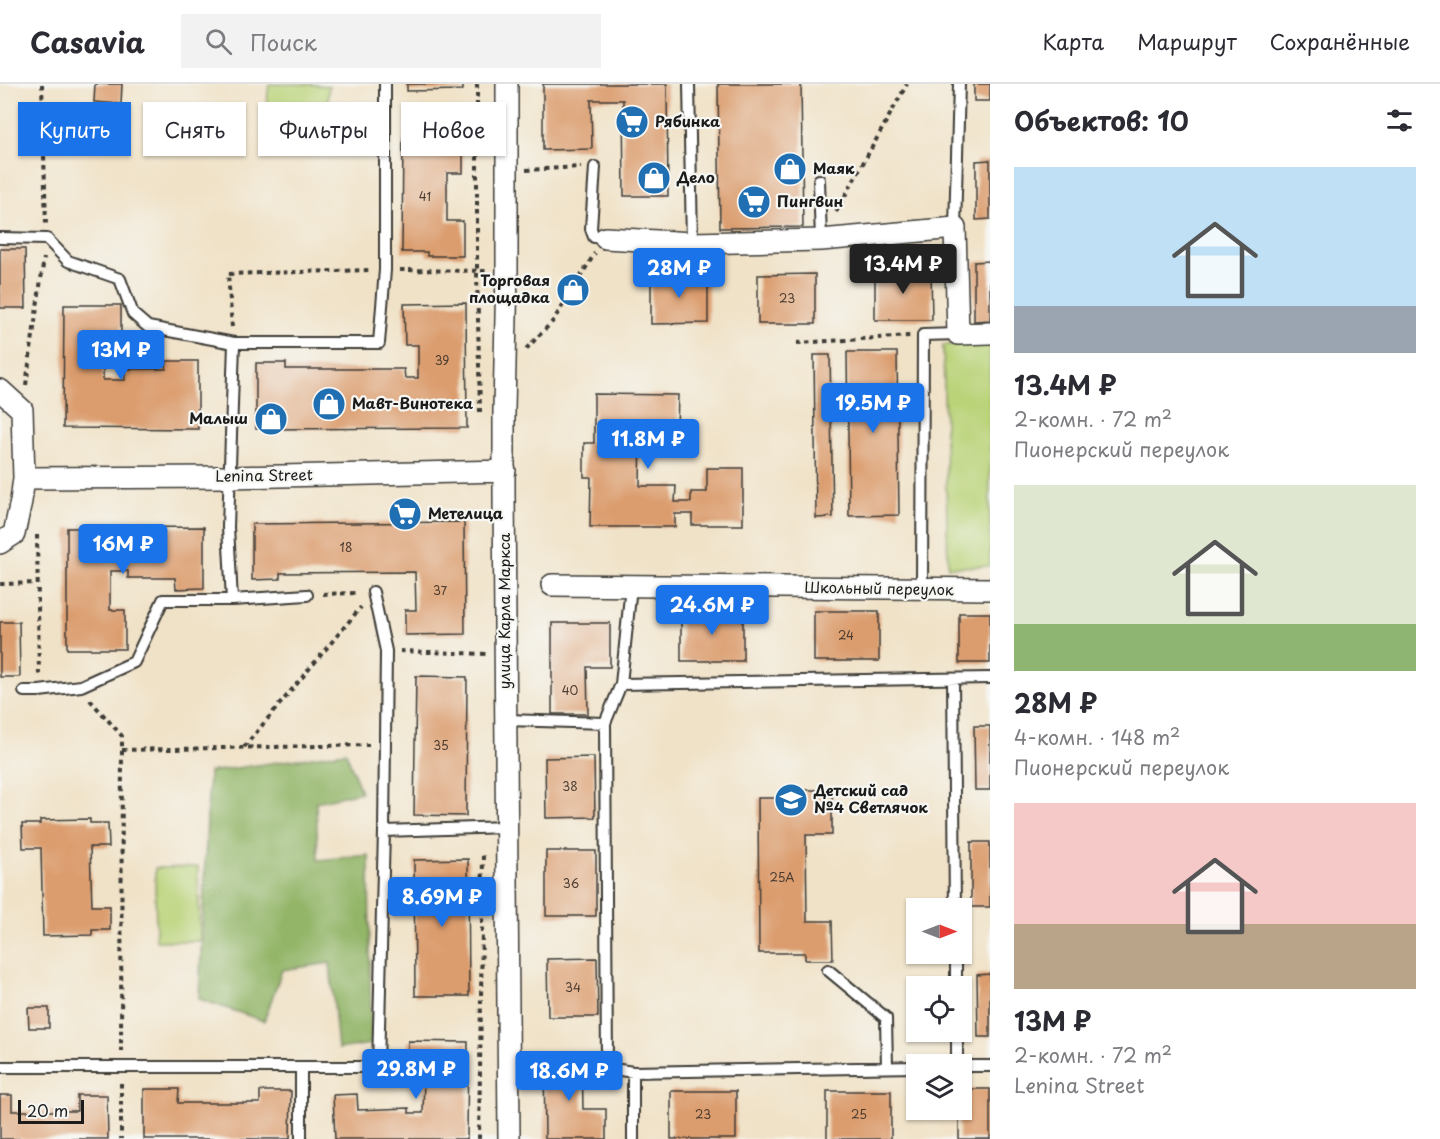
<!DOCTYPE html>
<html lang="ru">
<meta charset="utf-8">
<style>
:root{--surface:#fff;--page:#f2f2f3;--text:#2b2b33;--muted:#7c7c81;--line:#e1e1e2;--accent:#1a73e8}
body{margin:0;font-family:"Playpen Sans",sans-serif;background:var(--page);color:var(--text);height:100vh;display:flex;flex-direction:column;font-size:22px;white-space:nowrap}
*{box-sizing:border-box;margin:0}
p{font-size:20px;color:var(--muted)}
.icon{flex:none;width:33px;height:33px;fill:none;stroke:currentColor;stroke-width:2;stroke-linecap:round;stroke-linejoin:round}
.map{position:relative;flex:1;overflow:hidden}
.details{display:flex;flex-direction:column;background:var(--surface);width:450px}
.details>*{flex:none}
.guide{position:absolute;left:18px;top:18px;width:570px;height:54px;display:flex;gap:12px}
.needle{width:39px;rotate:90deg}
.buttons{position:absolute;left:906px;top:814px;display:grid;gap:12px}
.buttons a{display:grid;place-items:center;width:66px;height:66px;border-radius:0px;background:var(--surface);box-shadow:0 2px 4px #0004;font-size:30px}
.scale{position:absolute;left:18px;bottom:15px;width:66px;box-sizing:border-box;padding-left:6px;border:3px solid #1c1c1c;border-top:0;font-size:16px;line-height:21px;white-space:nowrap;color:#1c1c1c;-webkit-text-stroke:4px #f6f6f2;paint-order:stroke}
.price{position:absolute;translate:-50% -51px;padding:0 14px;border-radius:6px;background:var(--accent);color:#fff;font-size:20px;line-height:39px;filter:drop-shadow(0 2px 3px #0008)}
.price::after{content:'';position:absolute;left:50%;top:36px;width:18px;height:14px;margin-left:-9px;background:inherit;clip-path:polygon(0 0,100% 0,50% 100%)}
.price.active{background:#222;color:#fff}
ul{padding:0;list-style:none}
li{display:grid;align-content:center;gap:12px;height:318px;padding:0 24px}
li span{display:grid;place-items:center;height:186px;border-radius:0px;color:#555}
li>.icon{margin-inline-start:auto}
span .icon{width:108px;height:108px;fill:#fffc;stroke-width:1}
li b{font-size:26px}
h2{display:flex;justify-content:space-between;align-items:center;height:72px;padding:0 24px;font-size:26px}
.chip{padding:0 21px;border-radius:0px;background:var(--surface);box-shadow:0 2px 4px #0004;font-size:21px;line-height:54px}
.chip.active{background:var(--accent);color:#fff}
header{display:flex;align-items:center;gap:36px;box-sizing:border-box;height:84px;padding:0 30px;background:var(--surface);border-bottom:2px solid var(--line)}
header strong{font-size:28px}
nav{display:flex;gap:33px;margin-inline-start:auto;font-size:21px}
.search{width:420px;height:54px;background:var(--page);display:flex;align-items:center;gap:15px;box-sizing:border-box;padding:0 21px;border-radius:0px;color:var(--muted);font-size:22px}
main{display:flex;flex:1;min-height:0}
.map>svg:first-child{display:block}
.green{fill:#bad378;stroke:#6b784a;stroke-width:1.5}
.forest{fill:#93b568;stroke:#586842;stroke-width:1.5}
.building{fill:#db9d6e}
.lines{fill:none;stroke-linecap:round;stroke-linejoin:round}
.service-casing{stroke:#3c3a36;stroke-width:14}
.minor-casing{stroke:#3c3a36;stroke-width:24}
.path{stroke:#3c3a36;stroke-width:4;stroke-dasharray:4.5 4.5;stroke-linecap:butt}
.service{stroke:#fff;stroke-width:10}
.minor{stroke:#fff;stroke-width:21}
.labels{text-anchor:middle;stroke-width:4.5;stroke-linejoin:round;paint-order:stroke}
.number-label{font-size:12px;fill:#4c3c30}
.poi-label{font-size:15px;font-weight:bold;fill:#1c1c1c;stroke:#f6f6f2;text-anchor:start}
.street-label{font-size:15px;fill:#1c1c1c;stroke:#f6f6f2}
</style>
<header>
<strong>Casavia</strong>
<div class="search"><svg class="icon" aria-label="search" viewBox="0 0 24 24"><circle cx="10" cy="10" r="6"/><path d="M15 15l6 6"/></svg>Поиск</div>
<nav><a>Карта</a><a>Маршрут</a><a>Сохранённые</a></nav>
</header>
<main>
<div class="map">
<svg width="990" height="1055" viewBox="0 0 990 1055">
<rect width="100%" height="100%" fill="#f6f6f2"/>
<filter id="ink" filterUnits="userSpaceOnUse"><feTurbulence type="fractalNoise" baseFrequency=".0167" numOctaves="2"/><feDisplacementMap in="SourceGraphic" scale="12" xChannelSelector="R" yChannelSelector="G"/><feConvolveMatrix kernelMatrix="1 2 1 2 8 2 1 2 1" color-interpolation-filters="sRGB"/></filter>
<filter id="wash" filterUnits="userSpaceOnUse"><feTurbulence type="fractalNoise" baseFrequency=".008" numOctaves="4" result="noise"/><feDisplacementMap in="SourceGraphic" scale="24" xChannelSelector="R" yChannelSelector="G"/><feGaussianBlur stdDeviation="1.35" result="paint"/><feColorMatrix in="noise" values="0 0 0 0 0 0 0 0 0 0 0 0 0 0 0 0 0 1.4 0 .05"/><feComposite in="paint" operator="in"/></filter>
<g filter="url(#wash)">
<rect width="100%" height="100%" fill="#f0e2c7"/>
<path class="green" d="M269 0H306L329 2 323 58 263 52Z
M990 259V482L948 483 943 261Z
M198 783 200 857H156L155 784Z"/>
<path class="forest" d="M346 668 361 708 316 718 318 776 369 771 371 960 338 965 330 879 282 886 264 937 199 915 209 688Z"/>
<g id="blocks">
<path class="building" d="M95 0H122L121 20 94 18Z
M407 0H463V6L407 7Z
M543 0H667L668 112H624L623 16H591L592 65 543 66Z
M718 0H801L803 143 720 144Z
M974 0H990V17H974Z
M427 51H463V89H447V137H463V172H427V168H402L403 55H427Z
M990 76V135L976 136V77Z
M0 165H25L26 224H0Z
M990 177V236L974 237V178Z
M931 186 932 236H875V187Z
M651 190H708V239L651 240Z
M815 190V240H758V191Z
M466 219 467 344 256 345V279H286V285H404L405 294H418V261H405L404 220Z
M64 221H121V252H104L103 296H125V285H166L167 277H198V345L63 344Z
M847 268H897L899 431 849 432Z
M814 271H830L833 433 816 434Z
M594 310 678 311 677 345H641L640 402H676L675 418H691V408H707V384H743V441H692V430H675V443H590L591 393H584V359H594Z
M464 438 465 550 405 551V526H416L415 488 280 489V495L252 496V440Z
M204 443V504L176 505 175 494H128V487H110V526H125V565H67V444Z
M681 527H743V577H681Z
M814 527H879V577H814Z
M959 529H990V579H959Z
M0 538H19L20 593H0Z
M552 539H610V583H587L588 630H552Z
M416 592 467 593 466 732 414 731Z
M974 642H990V706H975Z
M594 673 595 733 546 734 545 674Z
M805 706H832V751H806L807 837H832L833 876H805V869H759L758 714H805Z
M90 735V739H108L109 763H90L92 822H110V846H92V851L43 852 41 764H23L22 740H40V736Z
M971 758H990V823H971Z
M546 767H596V832H546Z
M468 775 469 912H415L414 776Z
M597 874 598 933H548L547 875Z
M990 890V953H978L977 891Z
M28 924H49V944H29Z
M408 957 468 958 467 1055H335L333 1011 357 1010 358 1026 409 1024V1029H423L424 994H408Z
M582 970 583 1025H606V1055H545L544 971Z
M144 1005H179L178 1019H260V1007H291L290 1055H144Z
M962 1005H990V1055H959V1026H962Z
M671 1007H736V1055H671Z
M827 1007H891V1055H827Z
M0 1011H12V1027H77V1011H107L108 1055H0Z"/>
</g>
</g>
<g filter="url(#ink)">
<use href="#blocks" fill-opacity="0" stroke="#3c3a36" stroke-width="1.5"/>
<g class="lines">
<g class="service-casing">
<path id="service" d="M689 0 692 159
M595 83 591 145 594 153 605 154
M819 96 821 156
M955 144 959 0
M0 154 47 155 68 177 120 195 133 230 148 243 234 259 228 443 232 516H163L134 578 81 602 39 607H24
M234 259H379L385 186V0
M922 506 923 251 958 250
M373 508 386 567 384 747
M232 516 307 511
M953 595 955 825
M621 600 990 594
M506 636 605 639 621 600 631 502
M605 639 607 984 633 988 916 983
M956 870V903
M828 886 886 934 887 983
M957 948V981
M962 982H990
M0 983H301V1055
M301 983H378L384 747 507 743
M633 1055V988"/>
</g>
<g class="minor-casing">
<path id="minor" d="M507 0V186L504 326V407L509 1055
M605 154 692 159 821 156 955 144 958 250 990 249
M0 306 22 326 24 394 21 417 14 450 0 459
M24 394 230 393 505 387
M552 501 990 505"/>
</g>
<path class="path" d="M42 0 46 140
M477 0V188L480 328
M526 86 581 83
M836 128 907 0
M400 186 488 187
M232 243 228 190 371 186
M797 259 910 252
M526 265 553 237 595 169
M26 301 44 174
M37 451 39 593
M0 500 38 499
M323 510 357 509
M400 567 486 570
M90 616 122 652 121 967
M244 663 361 523
M122 666 369 661
M121 999V1055
M479 1055 483 771"/>
<use href="#service" class="service"/>
<use href="#minor" class="minor"/>
</g>
</g>
<defs>
<g id="supermarket-disc" transform="scale(1.725)"><circle r="9.5" fill="#1f6fb2" stroke="#f6f6f2"/><path d="M-6-5.5h2.5l.6 2H6L4.5 2H-2.5L-4.4-4H-6ZM-1.5 3.2a1.3 1.3 0 1 0 .1 0ZM3 3.2a1.3 1.3 0 1 0 .1 0Z" fill="#fff"/></g>
<g id="shop-disc" transform="scale(1.725)"><circle r="9.5" fill="#1f6fb2" stroke="#f6f6f2"/><path d="M-5-2.5h2.3a2.7 3.5 0 0 1 5.4 0H5L5.5 6h-11ZM-1.5-2.5h3a1.5 2.3 0 0 0-3 0Z" fill="#fff"/></g>
<g id="school-disc" transform="scale(1.725)"><circle r="9.5" fill="#1f6fb2" stroke="#f6f6f2"/><path d="M0-5L7-2L0 1L-7-2ZM-4 1L0 2.5L4 1V4Q0 6-4 4Z" fill="#fff"/></g>
</defs>
<g fill-rule="evenodd">
<use href="#supermarket-disc" x="632" y="38"/>
<use href="#shop-disc" x="790" y="85"/>
<use href="#shop-disc" x="654" y="94"/>
<use href="#supermarket-disc" x="754" y="118"/>
<use href="#shop-disc" x="573" y="206"/>
<use href="#shop-disc" x="329" y="320"/>
<use href="#shop-disc" x="271" y="335"/>
<use href="#supermarket-disc" x="405" y="430"/>
<use href="#school-disc" x="791" y="716"/>
</g>
<g class="labels">
<g class="number-label">
<text x="425" y="117">41</text>
<text x="787" y="219">23</text>
<text x="442" y="281">39</text>
<text x="346" y="468">18</text>
<text x="440" y="511">37</text>
<text x="846" y="556">24</text>
<text x="570" y="611">40</text>
<text x="441" y="666">35</text>
<text x="570" y="707">38</text>
<text x="782" y="798">25А</text>
<text x="571" y="804">36</text>
<text x="573" y="908">34</text>
<text x="703" y="1035">23</text>
<text x="859" y="1035">25</text>
</g>
<g class="poi-label">
<text x="655" y="43">Рябинка</text>
<text x="813" y="90">Маяк</text>
<text x="677" y="99">Дело</text>
<text x="777" y="123">Пингвин</text>
<text x="550" y="202" text-anchor="end">Торговая<tspan x="550" dy="17">площадка</tspan></text>
<text x="352" y="325">Мавт-Винотека</text>
<text x="248" y="340" text-anchor="end">Малыш</text>
<text x="428" y="435">Метелица</text>
<text x="814" y="712">Детский сад<tspan x="814" dy="17">№4 Светлячок</tspan></text>
</g>
<g class="street-label">
<text transform="translate(264 392) rotate(-1)" y="5">Lenina Street</text>
<text transform="translate(879 505) rotate(1)" y="5">Школьный переулок</text>
<text transform="translate(505 527) rotate(-90)" y="5">улица Карла Маркса</text>
</g>
</g>
</svg>
<div class="buttons">
<a><svg class="needle" viewBox="-14 -14 28 28"><path d="M0-13l5 13h-10z" fill="#e53935"/><path d="M0 13l5-13h-10z" fill="#7c7c81"/></svg></a>
<a><svg class="icon" aria-label="locate" viewBox="0 0 24 24"><circle cx="12" cy="12" r="6"/><path d="M12 2v4M12 18v4M2 12h4M18 12h4"/></svg></a>
<a><svg class="icon" aria-label="layers" viewBox="0 0 24 24"><path d="M12 4l9 5-9 5-9-5zM3 14l9 5 9-5"/></svg></a>
</div>
<div class="scale">20 m</div>
<b class="price active" style="left:903px;top:211px">13.4M ₽</b>
<b class="price" style="left:679px;top:215px">28M ₽</b>
<b class="price" style="left:121px;top:297px">13M ₽</b>
<b class="price" style="left:873px;top:350px">19.5M ₽</b>
<b class="price" style="left:648px;top:386px">11.8M ₽</b>
<b class="price" style="left:123px;top:491px">16M ₽</b>
<b class="price" style="left:712px;top:552px">24.6M ₽</b>
<b class="price" style="left:442px;top:844px">8.69M ₽</b>
<b class="price" style="left:416px;top:1016px">29.8M ₽</b>
<b class="price" style="left:569px;top:1018px">18.6M ₽</b>
<div class="guide">
<a class="chip active">Купить</a>
<a class="chip">Снять</a>
<a class="chip">Фильтры</a>
<a class="chip">Новое</a>
</div>
</div>
<section class="details">
<h2>Объектов: 10<svg class="icon" aria-label="filters" viewBox="0 0 24 24"><path d="M4 7h16M4 17h16"/><circle cx="9" cy="7" r="2"/><circle cx="15" cy="17" r="2"/></svg></h2>
<ul>
<li><span style="background:linear-gradient(#bfe0f5 75%,#9aa5b1 0)"><svg class="icon" aria-label="home" viewBox="0 0 24 24"><path d="M3 11l9-7 9 7M6 9v11h12V9"/></svg></span><div><b>13.4M ₽</b><p>2-комн. · 72 m²</p><p>Пионерский переулок</p></div></li>
<li><span style="background:linear-gradient(#dfe7d0 75%,#8fb573 0)"><svg class="icon" aria-label="home" viewBox="0 0 24 24"><path d="M3 11l9-7 9 7M6 9v11h12V9"/></svg></span><div><b>28M ₽</b><p>4-комн. · 148 m²</p><p>Пионерский переулок</p></div></li>
<li><span style="background:linear-gradient(#f6c9c9 65%,#b9a48a 0)"><svg class="icon" aria-label="home" viewBox="0 0 24 24"><path d="M3 11l9-7 9 7M6 9v11h12V9"/></svg></span><div><b>13M ₽</b><p>2-комн. · 72 m²</p><p>Lenina Street</p></div></li>
</ul>
</section>
</main>
